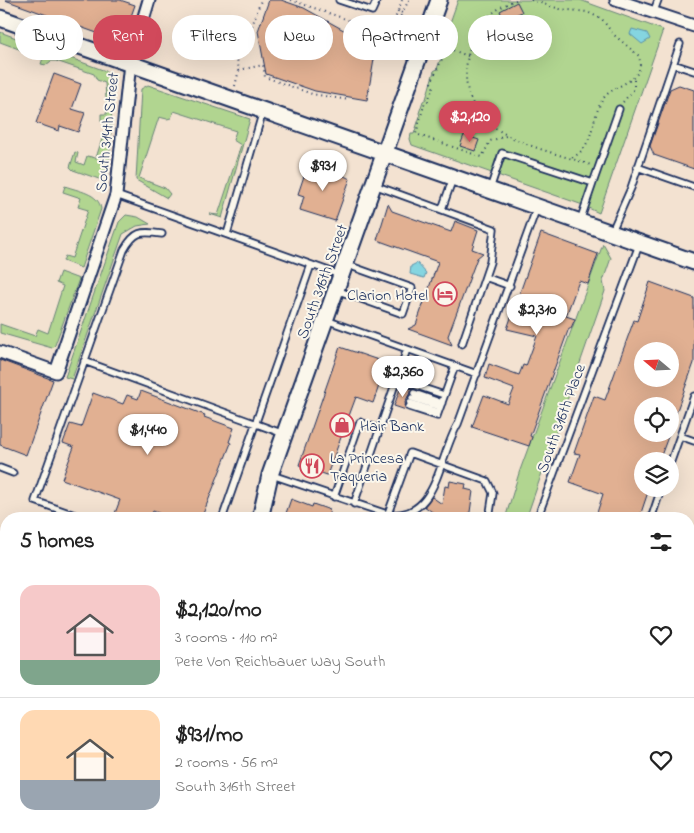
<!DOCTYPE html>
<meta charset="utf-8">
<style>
:root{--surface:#fff;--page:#f2f2f2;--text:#222;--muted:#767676;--line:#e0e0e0;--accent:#d1495b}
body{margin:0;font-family:"Indie Flower",sans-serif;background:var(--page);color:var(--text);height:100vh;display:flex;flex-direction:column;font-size:19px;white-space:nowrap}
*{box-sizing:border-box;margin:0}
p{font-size:16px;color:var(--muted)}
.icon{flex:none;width:28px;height:28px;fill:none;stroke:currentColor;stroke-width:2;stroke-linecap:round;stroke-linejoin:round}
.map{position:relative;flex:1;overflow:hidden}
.sheet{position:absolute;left:0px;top:512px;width:695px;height:321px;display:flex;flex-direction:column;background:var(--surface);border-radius:20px 20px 0 0;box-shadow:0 5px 20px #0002}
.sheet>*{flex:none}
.top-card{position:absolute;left:15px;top:15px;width:665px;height:45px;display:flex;gap:10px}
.needle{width:32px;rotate:289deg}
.fabs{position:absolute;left:634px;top:342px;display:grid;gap:10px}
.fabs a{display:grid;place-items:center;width:45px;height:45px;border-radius:50%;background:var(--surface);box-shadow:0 5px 20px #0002;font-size:25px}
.price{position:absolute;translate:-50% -42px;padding:0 11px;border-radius:18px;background:#fff;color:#222;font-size:16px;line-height:32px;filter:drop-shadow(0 1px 2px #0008)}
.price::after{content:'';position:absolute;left:50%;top:30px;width:15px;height:11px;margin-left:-8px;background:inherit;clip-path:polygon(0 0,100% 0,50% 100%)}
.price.on{background:var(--accent);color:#fff}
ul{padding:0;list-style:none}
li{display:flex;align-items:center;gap:15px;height:125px;padding:0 20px}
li+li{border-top:1px solid var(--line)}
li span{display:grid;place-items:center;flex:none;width:140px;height:100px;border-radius:15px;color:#555}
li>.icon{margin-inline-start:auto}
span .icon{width:60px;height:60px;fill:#fffc;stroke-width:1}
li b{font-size:21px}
h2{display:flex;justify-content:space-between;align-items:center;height:60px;padding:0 20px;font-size:21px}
.tag{padding:0 18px;border-radius:22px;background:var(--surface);box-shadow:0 5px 20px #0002;font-size:18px;line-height:45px}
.tag.on{background:var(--accent);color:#fff}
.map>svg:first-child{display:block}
.green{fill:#b1d590;stroke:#668277}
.water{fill:#85d5e0;stroke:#5b93ac}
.building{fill:#e1b092;stroke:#1b2f5e;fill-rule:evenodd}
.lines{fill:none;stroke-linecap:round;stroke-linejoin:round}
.lane-casing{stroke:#1b2f5e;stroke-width:9}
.street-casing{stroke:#1b2f5e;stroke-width:15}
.secondary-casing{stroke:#1b2f5e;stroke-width:19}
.primary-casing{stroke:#1b2f5e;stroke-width:21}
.path{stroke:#1b2f5e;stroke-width:2;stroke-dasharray:1 4;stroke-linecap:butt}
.lane{stroke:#fbf7ec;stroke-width:5.5}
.street{stroke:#fbf7ec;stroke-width:11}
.secondary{stroke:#fbf7ec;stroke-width:15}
.primary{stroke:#fbe080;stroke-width:18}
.labels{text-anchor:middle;stroke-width:4;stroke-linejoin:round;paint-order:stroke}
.street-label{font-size:16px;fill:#1b2f5e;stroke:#fbf7ec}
.poi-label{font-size:16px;fill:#1b2f5e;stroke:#fbf7ec;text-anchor:start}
</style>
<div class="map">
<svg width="694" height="833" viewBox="0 0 694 833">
<rect width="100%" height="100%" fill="#f3e2d1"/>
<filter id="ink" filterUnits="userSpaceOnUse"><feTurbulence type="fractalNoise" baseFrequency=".02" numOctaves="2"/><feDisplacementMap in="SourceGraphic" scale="10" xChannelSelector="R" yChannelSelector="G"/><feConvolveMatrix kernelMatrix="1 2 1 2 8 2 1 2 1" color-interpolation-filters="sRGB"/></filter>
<g filter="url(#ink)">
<path class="green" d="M458 0H580L663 30 599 213 580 204 412 145 410 139 411 134H414L420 116 419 113 423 101 426 99 434 71 437 69 442 55 440 51Z
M0 32 111 73 113 79 109 172 99 179 73 170 70 167 75 152 78 153 76 162 84 165 87 156 96 158 107 123 101 121V114H107L105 83 97 80 94 74 56 61H51L46 65 41 64 43 58 0 42Z
M148 85 250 119 222 218 210 214 218 215 241 145 233 140 236 131 174 111 171 118 167 119 159 117 139 178 165 188 170 194 167 198 136 180 141 89Z
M65 186C78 191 99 193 101 209L81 268 63 261 65 256 72 258 88 210 78 207 81 198 63 192Z
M126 215 138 217 150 224 137 226 123 234 72 379 65 377 119 222Z
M603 244 611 258 603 281 605 291 526 519H505L519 473Z
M60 272 79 279 55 345 52 348 0 333V324L35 336 38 329 48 333 63 286 56 283Z"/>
<path class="water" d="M632 29 647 33 650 39 642 44 630 34Z
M417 263 426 273 424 278 410 274 411 266Z"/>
<path class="building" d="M5 0H120L135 5 122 42Z
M269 0H281L304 8 376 48 367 100 315 91 266 74 258 31Z
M517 2 522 12 504 20 500 11Z
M54 74 81 84 72 109 85 113 78 132 60 126 59 131 36 123Z
M679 85 694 90V169L654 155 650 146 670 89Z
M464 135 479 140 475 151 460 146Z
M315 161 350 179 335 221 300 210 304 196 298 194 304 176 309 177Z
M388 204 392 211 451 232 455 221 478 230 472 249 483 253 477 258 448 336 452 345 408 329 416 325 438 262 377 240Z
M541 233 598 254 588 284 579 281 566 316 575 319 571 328H569L530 436 532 437 529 446 472 427 484 395 508 404 514 389 485 378 489 364 519 375 523 365 526 366 537 336 507 329Z
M650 282 694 298V363L671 427 670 406H642V434H669L659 461H642V489H649L639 519H595L603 494 570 482 580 454 574 453 594 396 605 400 634 320 637 321ZM642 351H670V379H642Z
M340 347 387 363 373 403 356 397 327 475 299 465Z
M0 360 53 380 26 455 0 445Z
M401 386 412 389 405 402 406 410 394 406Z
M141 391 205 415 204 417 234 428 229 442 231 443 201 519H175L153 511 150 519H121L114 516 120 500 62 479 74 447 63 443 70 424 81 427 93 393 123 404 127 395 138 399Z
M450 481 466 484 465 489 473 491 469 519H442L424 506 432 497 442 504 445 486 449 487Z
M291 499 312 507 313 504 330 510 327 519H284Z"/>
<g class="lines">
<g class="lane-casing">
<path id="lane" d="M339 0 372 11 377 0
M653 14 658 0
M673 64 694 71
M637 167 694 187
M593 183 619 109
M374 185 494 229 490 262 462 344
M490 189 502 153 593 183 580 221
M116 195 340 275
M442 209 453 178
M612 231 631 188 680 44
M227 234 263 111
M485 277 510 286
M336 290 403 314 412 288 345 264
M326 320 477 374
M84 361 284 434
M396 379 444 395
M414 393 442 403
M412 398 440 407
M410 403 438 412
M409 407 437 416 455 366
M680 436 694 441
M670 464 694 396
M0 468 13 473
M272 475 387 514C438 521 438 457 458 424L537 207
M334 497 360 422 379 429
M354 504 407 349
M86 519 35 501 124 250C135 231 140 231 162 234
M222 519 311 265
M386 519 410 453 487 481 493 493 489 519
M537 519 639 245
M651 519 661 489
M0 575 6 571
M689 731 694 732
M0 819 6 801
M689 821 694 807
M116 833 118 828
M509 833 511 828
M536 833 538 828
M591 833 593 828
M650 833 651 828
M684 833 686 828"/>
</g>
<g class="street-casing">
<path id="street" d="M616 0 694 26
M0 352 56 372 116 195 130 63 149 0"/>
</g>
<g class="secondary-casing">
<path id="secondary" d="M0 18 694 262
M260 519 270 475 439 0
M156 833 158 828"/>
</g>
<g class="primary-casing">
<path id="primary" d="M0 669 6 671
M0 694 6 697
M381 828 397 833
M455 828 472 833"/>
</g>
<path class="path" d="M291 0 357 23
M402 0 398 11 402 13 409 0
M516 0C492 9 475 26 469 51 449 134 533 145 591 165
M531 0 560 9 587 12 602 19 613 34 639 56C646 84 614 82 603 99 590 119 595 148 571 158
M398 11 391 29 366 43 395 31 402 13
M366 42 364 36 373 20
M468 56 447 48 431 83 433 87 428 101 425 102 416 134 482 157 490 141 506 136
M239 70 263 65 265 77 312 94 349 100
M235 86 239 70 235 47 246 44 261 0
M623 102 634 89V79
M0 766 6 747"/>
<use href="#lane" class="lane"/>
<use href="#street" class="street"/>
<use href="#secondary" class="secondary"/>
<use href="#primary" class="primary"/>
</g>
</g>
<defs>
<g id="hotel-ring" transform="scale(1.25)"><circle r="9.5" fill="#fbf7ec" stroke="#d1495b" stroke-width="1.5"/><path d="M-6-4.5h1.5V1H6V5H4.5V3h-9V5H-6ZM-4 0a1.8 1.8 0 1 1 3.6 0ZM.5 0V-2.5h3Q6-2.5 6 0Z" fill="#d1495b"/></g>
<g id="shop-ring" transform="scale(1.25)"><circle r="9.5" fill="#fbf7ec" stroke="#d1495b" stroke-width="1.5"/><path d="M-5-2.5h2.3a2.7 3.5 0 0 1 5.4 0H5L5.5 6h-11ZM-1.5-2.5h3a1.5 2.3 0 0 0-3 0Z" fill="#d1495b"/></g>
<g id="restaurant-ring" transform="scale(1.25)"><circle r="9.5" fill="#fbf7ec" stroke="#d1495b" stroke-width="1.5"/><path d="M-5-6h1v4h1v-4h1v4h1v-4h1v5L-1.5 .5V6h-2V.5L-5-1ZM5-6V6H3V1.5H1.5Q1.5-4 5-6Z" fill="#d1495b"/></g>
</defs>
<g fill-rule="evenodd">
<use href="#hotel-ring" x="445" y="294"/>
<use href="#shop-ring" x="342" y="425"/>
<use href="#restaurant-ring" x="312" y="466"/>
</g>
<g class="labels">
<g class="street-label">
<text transform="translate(106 132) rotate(-84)" y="6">South 314th Street</text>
<text transform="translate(321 281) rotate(-70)" y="6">South 316th Street</text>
<text transform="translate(560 418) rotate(-70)" y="6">South 316th Place</text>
</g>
<g class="poi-label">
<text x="428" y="300" text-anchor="end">Clarion Hotel</text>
<text x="360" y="431">Hair Bank</text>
<text x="330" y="463">La Princesa<tspan x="330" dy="18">Taqueria</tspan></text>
</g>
</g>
</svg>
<div class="fabs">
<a><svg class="needle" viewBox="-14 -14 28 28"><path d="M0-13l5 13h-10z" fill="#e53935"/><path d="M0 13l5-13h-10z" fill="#767676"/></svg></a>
<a><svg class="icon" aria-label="locate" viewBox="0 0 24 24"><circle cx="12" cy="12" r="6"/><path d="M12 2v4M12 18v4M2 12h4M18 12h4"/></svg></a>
<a><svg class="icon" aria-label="layers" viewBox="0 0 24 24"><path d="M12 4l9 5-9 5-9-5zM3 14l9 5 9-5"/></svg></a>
</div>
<b class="price on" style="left:470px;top:143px">$2,120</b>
<b class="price" style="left:323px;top:192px">$931</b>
<b class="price" style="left:537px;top:336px">$2,310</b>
<b class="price" style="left:403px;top:398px">$2,360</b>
<b class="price" style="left:148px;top:456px">$1,440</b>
<div class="top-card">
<a class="tag">Buy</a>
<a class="tag on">Rent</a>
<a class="tag">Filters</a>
<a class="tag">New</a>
<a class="tag">Apartment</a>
<a class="tag">House</a>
</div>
<section class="sheet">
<h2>5 homes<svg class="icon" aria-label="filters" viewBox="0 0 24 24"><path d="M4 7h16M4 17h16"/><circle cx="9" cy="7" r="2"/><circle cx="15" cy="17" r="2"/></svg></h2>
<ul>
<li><span style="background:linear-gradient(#f6c9c9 75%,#7fa58c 0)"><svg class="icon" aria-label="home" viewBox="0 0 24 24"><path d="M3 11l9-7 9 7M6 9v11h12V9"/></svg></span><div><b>$2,120/mo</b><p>3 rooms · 110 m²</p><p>Pete Von Reichbauer Way South</p></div><svg class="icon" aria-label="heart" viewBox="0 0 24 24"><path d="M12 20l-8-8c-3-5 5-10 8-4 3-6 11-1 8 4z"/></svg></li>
<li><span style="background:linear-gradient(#ffd9b3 70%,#9aa5b1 0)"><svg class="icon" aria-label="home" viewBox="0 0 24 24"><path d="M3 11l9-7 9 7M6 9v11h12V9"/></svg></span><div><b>$931/mo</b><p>2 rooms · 56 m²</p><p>South 316th Street</p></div><svg class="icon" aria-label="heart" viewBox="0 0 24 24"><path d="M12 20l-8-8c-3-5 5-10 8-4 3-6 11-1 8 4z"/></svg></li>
</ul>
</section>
</div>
